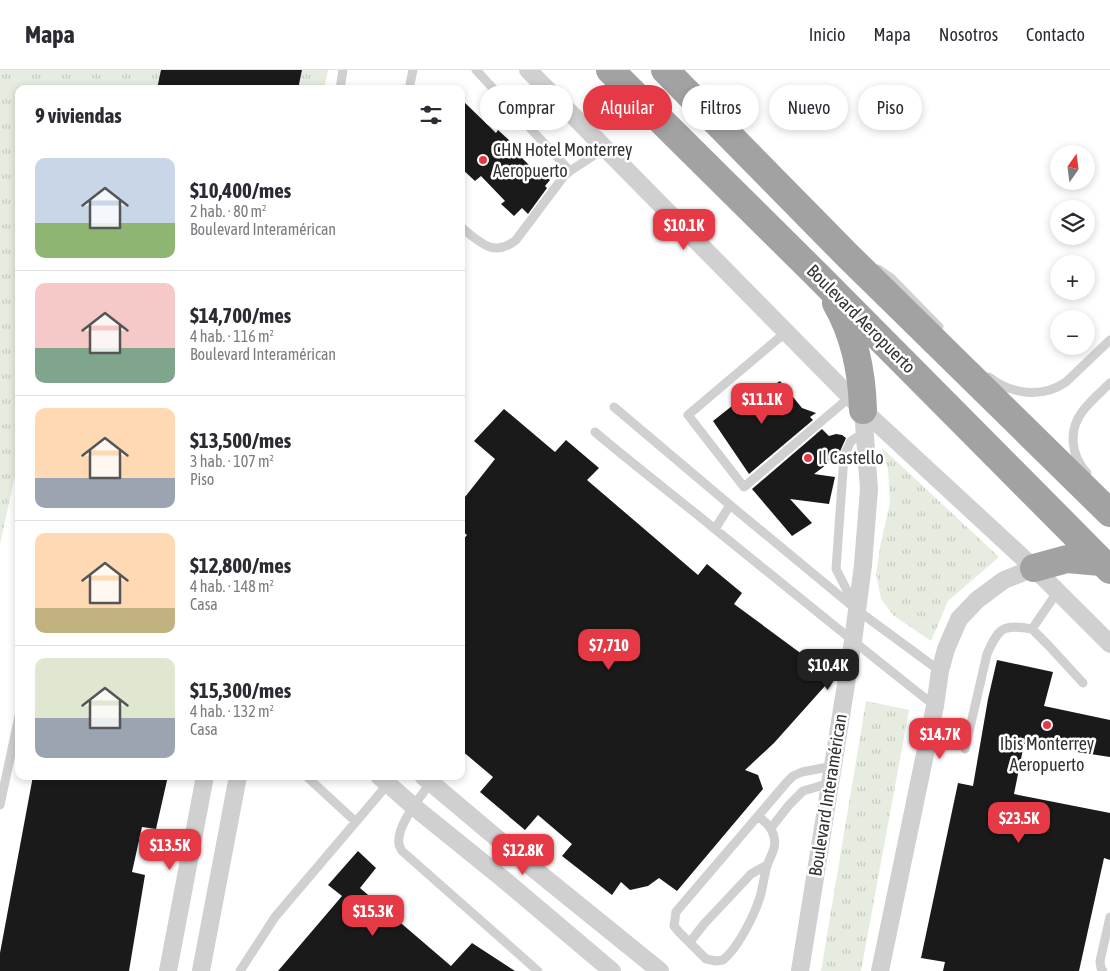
<!DOCTYPE html>
<html lang="es">
<meta charset="utf-8">
<style>
:root{--surface:#fff;--page:#f7f7f7;--text:#2b2b33;--muted:#7c7c81;--line:#e1e1e2;--accent:#e63946}
body{margin:0;font-family:"Asap Condensed",sans-serif;background:var(--page);color:var(--text);height:100vh;display:flex;flex-direction:column;font-size:19px;white-space:nowrap}
*{box-sizing:border-box;margin:0}
p{font-size:16px;color:var(--muted)}
.icon{flex:none;width:28px;height:28px;fill:none;stroke:currentColor;stroke-width:2;stroke-linecap:round;stroke-linejoin:round}
.map{position:relative;flex:1;overflow:hidden}
.side{position:absolute;left:15px;top:15px;width:450px;height:695px;display:flex;flex-direction:column;background:var(--surface);border-radius:10px;box-shadow:0 2px 8px #0003}
.side>*{flex:none}
.top-card{position:absolute;left:480px;top:15px;width:475px;height:45px;display:flex;gap:10px}
.needle{width:32px;rotate:14deg}
.tools{position:absolute;left:1050px;top:75px;display:grid;gap:10px}
.tools a{display:grid;place-items:center;width:45px;height:45px;border-radius:50%;background:var(--surface);box-shadow:0 2px 8px #0003;font-size:25px}
.price{position:absolute;translate:-50% -42px;padding:0 11px;border-radius:10px;background:var(--accent);color:#fff;font-size:16px;line-height:32px;filter:drop-shadow(0 1px 2px #0008)}
.price::after{content:'';position:absolute;left:50%;top:30px;width:15px;height:11px;margin-left:-8px;background:inherit;clip-path:polygon(0 0,100% 0,50% 100%)}
.price.selected{background:#222;color:#fff}
ul{padding:0;list-style:none}
li{display:flex;align-items:center;gap:15px;height:125px;padding:0 20px}
li+li{border-top:1px solid var(--line)}
li span{display:grid;place-items:center;flex:none;width:140px;height:100px;border-radius:10px;color:#555}
li>.icon{margin-inline-start:auto}
span .icon{width:60px;height:60px;fill:#fffc;stroke-width:1}
li b{font-size:21px}
h2{display:flex;justify-content:space-between;align-items:center;height:60px;padding:0 20px;font-size:21px}
.pill{padding:0 18px;border-radius:22px;background:var(--surface);box-shadow:0 2px 8px #0003;font-size:18px;line-height:45px}
.pill.selected{background:var(--accent);color:#fff}
header{display:flex;align-items:center;gap:30px;box-sizing:border-box;height:70px;padding:0 25px;background:var(--surface);border-bottom:1px solid var(--line)}
header strong{font-size:24px}
nav{display:flex;gap:28px;margin-inline-start:auto;font-size:18px}
.map>svg:first-child{display:block}
.grass{fill:url(#grass-tufts)}
.building{fill:#1a1a1a}
.lines{fill:none;stroke-linecap:round;stroke-linejoin:round}
.service{stroke:#d0d0d0;stroke-width:9}
.minor{stroke:#d0d0d0;stroke-width:18}
.trunk{stroke:#a2a2a2;stroke-width:28}
.poi-dot{fill:#e63946;stroke:#fff;stroke-width:2}
.labels{text-anchor:middle;stroke-width:5;stroke-linejoin:round;paint-order:stroke}
.poi-label{font-size:18px;fill:#333;stroke:#fff;text-anchor:start}
.street-label{font-size:18px;fill:#333;stroke:#fff}
</style>
<header>
<strong>Mapa</strong>
<nav><a>Inicio</a><a>Mapa</a><a>Nosotros</a><a>Contacto</a></nav>
</header>
<div class="map">
<svg width="1110" height="901" viewBox="0 0 1110 901">
<defs>
<pattern id="grass-tufts" width="24" height="20" patternUnits="userSpaceOnUse" patternTransform="scale(1.25)"><rect width="24" height="20" fill="#e6ecdf"/><path d="M3 7l-1-3M5 7V3M7 7l1-3M15 17l-1-3M17 17v-4M19 17l1-3" fill="none" stroke="#c6cbc0"/></pattern>
</defs>
<rect width="100%" height="100%" fill="#fff"/>
<path class="grass" d="M0 0H328L324 19H19V387L0 474Z
M882 378 999 487 948 531 931 571 893 545 881 529 876 504 881 472 890 433 888 399Z
M866 631 909 640 861 901H821Z"/>
<path class="building" d="M161 0H302L298 19H157Z
M461 29 496 63 498 60 511 72 509 75 534 100 537 97 550 110 545 116 547 118 528 144 522 138 514 146 501 134 505 131 481 106 475 111 461 98Z
M780 311 802 338 816 343 810 347 813 350 749 404 713 351 737 332 738 333 762 319 765 320Z
M504 339 555 382 566 370 599 398 587 410 698 505 707 494 742 523 734 534 833 607 774 673 745 700 758 705 763 719 677 821 659 808 648 816 630 820 621 812 612 825 562 786 572 774 538 745 525 760 480 722 493 707 461 680V472L467 465 461 460V432L495 389 474 371Z
M822 359 829 366 836 364 842 365 846 368 838 386 814 404 835 407 829 434 790 429 812 453 792 466 752 419Z
M997 590 1053 602 1044 636 1110 650V687L1024 674 1014 724 1110 743V790L1104 788 1079 901H943L945 892 921 888 958 713 973 716 988 629Z
M33 706H168L156 759 142 757 132 802 145 805 129 901H0V883Z
M358 781 376 798 360 818 451 896 472 873 515 901H278L342 826 328 815Z"/>
<g class="lines">
<path class="service" d="M476 0 570 101
M340 19 343 0
M409 19 413 0
M514 41 542 15
M461 157C479 172 494 188 516 170L564 106 570 101 605 78
M878 199 891 208 939 257
M786 262 688 345 744 417 850 327
M989 307C1011 324 1041 329 1066 312L1110 270
M614 337 730 435 857 540 940 601
M595 362C635 396 676 427 716 460 789 519 861 578 935 636
M1087 403C1071 386 1068 361 1082 342 1090 331 1101 322 1110 313
M715 459 730 435
M855 536 836 499 844 386 851 371 865 362
M1032 559 1049 576 1083 613
M965 679 987 584C999 557 1003 554 1032 559L1058 521
M306 706 356 752
M431 712C421 726 396 756 399 774 399 776 401 779 402 781L538 901
M0 735 19 646
M758 746C765 752 772 757 774 767 777 778 770 786 767 796 764 806 763 817 760 827 754 846 738 878 723 890L716 891 706 889 679 862 674 856 676 842 681 836 787 712 793 706 802 702 833 696
M771 758 789 735 803 721 830 713
M690 872 704 854 751 804 767 795
M240 901 275 847 388 714
M1103 901 1101 898 1100 891 1110 847"/>
<path class="minor" d="M528 0 863 340 1034 498 1110 574
M379 706 413 736 502 808 612 901
M423 706 518 786 660 901
M168 901 205 706
M201 901 238 706
M800 901 853 571 863 495 869 419 863 340
M880 901 935 636 940 601 946 579 959 549 977 530 1004 510 1034 498"/>
<path class="trunk" d="M610 0 817 205 1110 500
M665 0 848 186 1110 443
M836 233C855 266 862 302 863 340
M1034 498 1067 489 1101 492"/>
</g>
<g class="poi-dot">
<circle cx="483" cy="90" r="5"/>
<circle cx="808" cy="388" r="5"/>
<circle cx="1047" cy="655" r="5"/>
</g>
<g class="labels">
<g class="poi-label">
<text x="493" y="86">CHN Hotel Monterrey<tspan x="493" dy="21">Aeropuerto</tspan></text>
<text x="818" y="394">Il Castello</text>
<text x="1047" y="680" text-anchor="middle">Ibis Monterrey<tspan x="1047" dy="21">Aeropuerto</tspan></text>
</g>
<g class="street-label">
<text transform="translate(861 249) rotate(45)" y="6">Boulevard Aeropuerto</text>
<text transform="translate(828 725) rotate(-81)" y="6">Boulevard Interamérican</text>
</g>
</g>
</svg>
<div class="tools">
<a><svg class="needle" viewBox="-14 -14 28 28"><path d="M0-13l5 13h-10z" fill="#e53935"/><path d="M0 13l5-13h-10z" fill="#7c7c81"/></svg></a>
<a><svg class="icon" aria-label="layers" viewBox="0 0 24 24"><path d="M12 4l9 5-9 5-9-5zM3 14l9 5 9-5"/></svg></a>
<a>+</a>
<a>−</a>
</div>
<b class="price" style="left:684px;top:181px">$10.1K</b>
<b class="price" style="left:762px;top:355px">$11.1K</b>
<b class="price" style="left:609px;top:601px">$7,710</b>
<b class="price selected" style="left:828px;top:621px">$10.4K</b>
<b class="price" style="left:940px;top:690px">$14.7K</b>
<b class="price" style="left:1019px;top:774px">$23.5K</b>
<b class="price" style="left:170px;top:801px">$13.5K</b>
<b class="price" style="left:523px;top:806px">$12.8K</b>
<b class="price" style="left:373px;top:867px">$15.3K</b>
<div class="top-card">
<a class="pill">Comprar</a>
<a class="pill selected">Alquilar</a>
<a class="pill">Filtros</a>
<a class="pill">Nuevo</a>
<a class="pill">Piso</a>
</div>
<section class="side">
<h2>9 viviendas<svg class="icon" aria-label="filters" viewBox="0 0 24 24"><path d="M4 7h16M4 17h16"/><circle cx="9" cy="7" r="2"/><circle cx="15" cy="17" r="2"/></svg></h2>
<ul>
<li><span style="background:linear-gradient(#c9d6e8 65%,#8fb573 0)"><svg class="icon" aria-label="home" viewBox="0 0 24 24"><path d="M3 11l9-7 9 7M6 9v11h12V9"/></svg></span><div><b>$10,400/mes</b><p>2 hab. · 80 m²</p><p>Boulevard Interamérican</p></div></li>
<li><span style="background:linear-gradient(#f6c9c9 65%,#7fa58c 0)"><svg class="icon" aria-label="home" viewBox="0 0 24 24"><path d="M3 11l9-7 9 7M6 9v11h12V9"/></svg></span><div><b>$14,700/mes</b><p>4 hab. · 116 m²</p><p>Boulevard Interamérican</p></div></li>
<li><span style="background:linear-gradient(#ffd9b3 70%,#9aa5b1 0)"><svg class="icon" aria-label="home" viewBox="0 0 24 24"><path d="M3 11l9-7 9 7M6 9v11h12V9"/></svg></span><div><b>$13,500/mes</b><p>3 hab. · 107 m²</p><p>Piso</p></div></li>
<li><span style="background:linear-gradient(#ffd9b3 75%,#c2b280 0)"><svg class="icon" aria-label="home" viewBox="0 0 24 24"><path d="M3 11l9-7 9 7M6 9v11h12V9"/></svg></span><div><b>$12,800/mes</b><p>4 hab. · 148 m²</p><p>Casa</p></div></li>
<li><span style="background:linear-gradient(#dfe7d0 60%,#9aa5b1 0)"><svg class="icon" aria-label="home" viewBox="0 0 24 24"><path d="M3 11l9-7 9 7M6 9v11h12V9"/></svg></span><div><b>$15,300/mes</b><p>4 hab. · 132 m²</p><p>Casa</p></div></li>
</ul>
</section>
</div>
